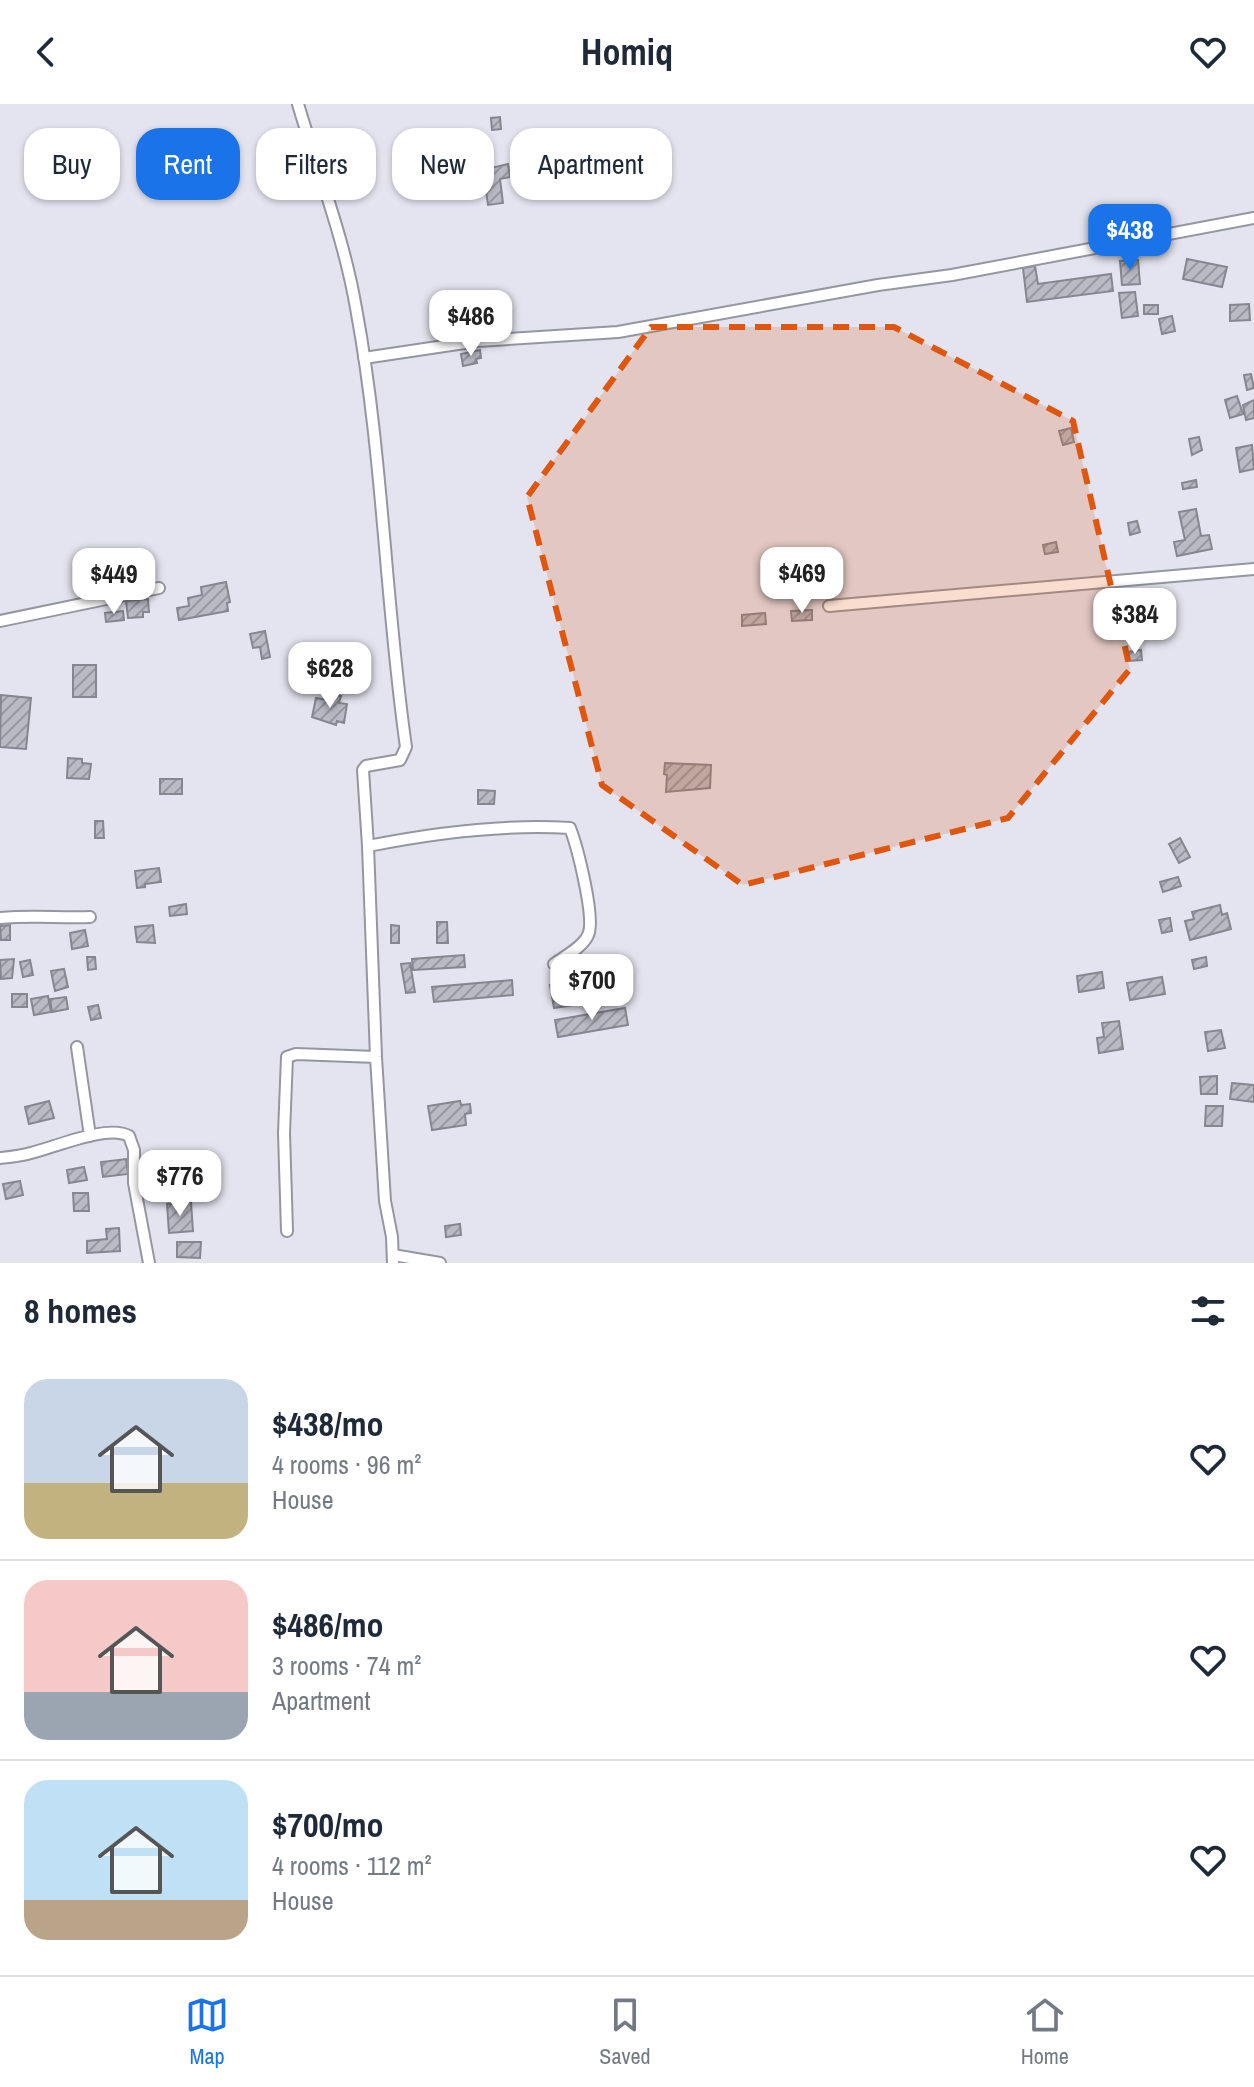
<!DOCTYPE html>
<meta charset="utf-8">
<style>
:root{--surface:#fff;--page:#f6f6f7;--text:#1f2937;--muted:#747a83;--line:#e0e1e3;--accent:#1a73e8}
body{margin:0;font-family:"Archivo Narrow",sans-serif;background:var(--page);color:var(--text);height:100vh;display:flex;flex-direction:column;font-size:30px;white-space:nowrap}
*{box-sizing:border-box;margin:0}
p{font-size:26px;color:var(--muted)}
.icon{flex:none;width:44px;height:44px;fill:none;stroke:currentColor;stroke-width:2;stroke-linecap:round;stroke-linejoin:round}
.map{position:relative;height:1159px;overflow:hidden}
.drawer{display:flex;flex-direction:column;background:var(--surface);flex:1}
.drawer>*{flex:none}
.top-card{position:absolute;left:24px;top:24px;width:800px;height:72px;display:flex;gap:16px}
.price{position:absolute;translate:-50% -68px;padding:0 18px;border-radius:16px;background:#fff;color:#222;font-size:26px;line-height:52px;filter:drop-shadow(0 2px 4px #0008)}
.price::after{content:'';position:absolute;left:50%;top:48px;width:24px;height:18px;margin-left:-12px;background:inherit;clip-path:polygon(0 0,100% 0,50% 100%)}
.price.current{background:var(--accent);color:#fff}
ul{padding:0;list-style:none}
li{display:flex;align-items:center;gap:24px;height:200px;padding:0 24px}
li+li{border-top:2px solid var(--line)}
li span{display:grid;place-items:center;flex:none;width:224px;height:160px;border-radius:24px;color:#555}
li>.icon{margin-inline-start:auto}
span .icon{width:96px;height:96px;fill:#fffc;stroke-width:1}
li b{font-size:34px}
h2{display:flex;justify-content:space-between;align-items:center;height:96px;padding:0 24px;font-size:34px}
.chip{padding:0 28px;border-radius:24px;background:var(--surface);box-shadow:0 2px 6px #0004;font-size:28px;line-height:72px}
.chip.current{background:var(--accent);color:#fff}
header{display:flex;justify-content:space-between;align-items:center;height:104px;padding:0 24px;background:var(--surface);font-size:36px;font-weight:800}
.dock{display:flex;justify-content:space-around;align-items:center;height:112px;border-top:2px solid var(--line);background:var(--surface);font-size:22px;color:var(--muted)}
.dock a{display:grid;justify-items:center;gap:4px}
.dock .current{color:var(--accent)}
.map>svg:first-child{display:block}
.building{fill:url(#building-hatch);stroke:#85868f;stroke-width:2}
.lines{fill:none;stroke-linecap:round;stroke-linejoin:round}
.minor-casing{stroke:#9596a0;stroke-width:14}
.minor{stroke:#fff;stroke-width:10}
.marked{fill:#df570e;fill-opacity:0.2;stroke:#df570e;stroke-width:6;stroke-dasharray:16 10;stroke-linejoin:round}
</style>
<header><svg class="icon" aria-label="back" viewBox="0 0 24 24"><path d="M15 5l-7 7 7 7"/></svg>Homiq<svg class="icon" aria-label="heart" viewBox="0 0 24 24"><path d="M12 20l-8-8c-3-5 5-10 8-4 3-6 11-1 8 4z"/></svg></header>
<div class="map">
<svg width="1254" height="1159" viewBox="0 0 1254 1159">
<defs>
<pattern id="building-hatch" width="6" height="6" patternUnits="userSpaceOnUse" patternTransform="scale(2)"><rect width="6" height="6" fill="#b9bac4"/><path d="M-1 1l2-2M0 6l6-6M5 7l2-2" fill="none" stroke="#9798a0"/></pattern>
</defs>
<rect width="100%" height="100%" fill="#e3e4ef"/>
<path class="building" d="M500 13 501 25 492 26 491 14Z
M508 60 510 73 500 75 503 99 488 101 483 66Z
M1187 155 1227 163 1222 183 1183 175Z
M1138 156 1140 180 1122 181 1120 157Z
M1035 162 1038 180 1111 170 1113 187 1027 198 1023 164Z
M1135 188 1138 212 1122 214 1119 189Z
M1249 200 1250 216 1230 217V201Z
M1144 201H1158V210H1144Z
M1172 212 1175 227 1162 230 1159 215Z
M480 246 481 254 476 255 477 259 463 262 461 250Z
M1251 270 1254 284 1247 286 1244 271Z
M1237 292 1243 310 1230 314 1225 296Z
M1254 296V314L1246 316 1243 301Z
M1071 324 1074 338 1063 341 1059 327Z
M1199 333 1202 346 1192 351 1189 335Z
M1252 341 1254 365 1240 368 1236 344Z
M1196 376 1197 383 1183 385 1182 379Z
M1196 405 1201 432 1209 431 1212 445 1177 452 1174 438 1185 436 1179 408Z
M1137 417 1140 428 1130 431 1128 419Z
M1056 438 1058 448 1045 450 1043 441Z
M145 452 147 468 126 471 124 455Z
M226 478 230 498 227 499 228 507 179 516 177 504 189 502 188 494 202 491 201 483Z
M148 495 149 508H143V513L128 514 126 497Z
M812 506V516L792 517 791 507Z
M123 507 124 516 106 518 105 509Z
M765 509 766 520 742 522V511Z
M265 527 270 553 262 555 260 543 253 544 250 530Z
M1141 546 1142 556 1128 557 1127 548Z
M73 561H96V593H73Z
M329 589 341 592 339 599 347 600 344 619 337 617 336 621 312 613 316 594 327 596Z
M1 591 31 594 26 645 0 643Z
M68 654 82 655V659L91 660 89 675 67 674Z
M665 659 711 661 710 684 666 688 667 671 664 670Z
M160 675H182V690H160Z
M478 686 495 687 494 700H478Z
M95 717H103L104 734H95Z
M1180 734 1190 753 1179 759 1169 740Z
M159 764 161 778 145 780V783L137 784 135 767Z
M1178 773 1181 782 1163 788 1160 778Z
M186 800 187 810 170 812 169 803Z
M1220 801 1222 811 1227 809 1231 825 1190 836 1185 817 1194 815 1192 808Z
M1170 814 1172 827 1162 829 1159 816Z
M437 818H447L448 839H437Z
M10 821V836H1L0 822Z
M153 821 155 839 137 838 135 823Z
M391 821 399 822V839H391Z
M85 826 88 842 72 845 70 829Z
M464 851 465 863 413 866 412 855Z
M87 853H95L96 865 88 866Z
M1206 853 1207 862 1194 865 1192 856Z
M14 855 12 874 1 875 0 856Z
M30 856 33 871 23 873 20 858Z
M410 859 415 888 406 889 401 860Z
M64 865 68 883 55 887 51 867Z
M1102 868 1104 884 1079 888 1077 872Z
M619 869 623 893 554 904 550 881Z
M1162 873 1165 890 1130 896 1127 879Z
M512 876 513 891 434 898 432 883Z
M12 890H27V903H12Z
M48 892 51 908 34 911 31 895Z
M66 893 68 905 52 908 50 895Z
M98 901 101 914 91 916 88 903Z
M625 904 628 921 558 933 555 916Z
M1119 917 1123 945 1099 949 1097 934 1104 933 1102 919Z
M1221 926 1225 944 1208 947 1205 928Z
M1217 972V990H1201L1200 973Z
M1232 979 1254 981V998L1230 995Z
M49 997 54 1014 29 1020 25 1003Z
M460 997 461 1001 470 1000 471 1009 465 1010 466 1021 432 1026 428 1002Z
M1206 1002H1223L1222 1022H1205Z
M126 1055 128 1070 103 1073 101 1058Z
M84 1063 87 1076 69 1079 67 1066Z
M20 1077 23 1091 6 1095 3 1080Z
M73 1089H88L89 1107H74Z
M191 1098 193 1127 169 1129 167 1100Z
M460 1120 461 1131 446 1133 445 1122Z
M119 1124 120 1147 87 1149V1137L107 1135 106 1125Z
M177 1138H201L200 1154 177 1153Z"/>
<g class="lines">
<g class="minor-casing">
<path id="minor" d="M298 0C318 68 344 134 356 204 383 349 385 497 406 643L400 656 366 662 363 666 368 742 376 953 385 1097 392 1133 393 1159
M364 254 478 237 618 228 878 181 952 171 1254 114
M829 502 1254 465
M0 517 159 484
M368 742C433 729 504 720 570 724 577 742 596 815 588 831 583 843 565 852 554 860
M0 814C30 811 60 814 90 813
M77 943 90 1032
M0 1054C10 1053 21 1052 31 1049 56 1043 107 1020 129 1032L134 1046V1079L149 1159
M287 1127 284 1029 287 953 296 950 376 953
M393 1151 440 1159"/>
</g>
<use href="#minor" class="minor"/>
</g>
<path class="marked" d="M651 223H894L1073 317 1130 565 1008 714 743 781 602 681 527 393Z"/>
</svg>
<b class="price current" style="left:1130px;top:168px">$438</b>
<b class="price" style="left:471px;top:254px">$486</b>
<b class="price" style="left:802px;top:511px">$469</b>
<b class="price" style="left:114px;top:512px">$449</b>
<b class="price" style="left:1135px;top:552px">$384</b>
<b class="price" style="left:330px;top:606px">$628</b>
<b class="price" style="left:592px;top:918px">$700</b>
<b class="price" style="left:180px;top:1114px">$776</b>
<div class="top-card">
<a class="chip">Buy</a>
<a class="chip current">Rent</a>
<a class="chip">Filters</a>
<a class="chip">New</a>
<a class="chip">Apartment</a>
</div>
</div>
<section class="drawer">
<h2>8 homes<svg class="icon" aria-label="filters" viewBox="0 0 24 24"><path d="M4 7h16M4 17h16"/><circle cx="9" cy="7" r="2"/><circle cx="15" cy="17" r="2"/></svg></h2>
<ul>
<li><span style="background:linear-gradient(#c9d6e8 65%,#c2b280 0)"><svg class="icon" aria-label="home" viewBox="0 0 24 24"><path d="M3 11l9-7 9 7M6 9v11h12V9"/></svg></span><div><b>$438/mo</b><p>4 rooms · 96 m²</p><p>House</p></div><svg class="icon" aria-label="heart" viewBox="0 0 24 24"><path d="M12 20l-8-8c-3-5 5-10 8-4 3-6 11-1 8 4z"/></svg></li>
<li><span style="background:linear-gradient(#f6c9c9 70%,#9aa5b1 0)"><svg class="icon" aria-label="home" viewBox="0 0 24 24"><path d="M3 11l9-7 9 7M6 9v11h12V9"/></svg></span><div><b>$486/mo</b><p>3 rooms · 74 m²</p><p>Apartment</p></div><svg class="icon" aria-label="heart" viewBox="0 0 24 24"><path d="M12 20l-8-8c-3-5 5-10 8-4 3-6 11-1 8 4z"/></svg></li>
<li><span style="background:linear-gradient(#bfe0f5 75%,#b9a48a 0)"><svg class="icon" aria-label="home" viewBox="0 0 24 24"><path d="M3 11l9-7 9 7M6 9v11h12V9"/></svg></span><div><b>$700/mo</b><p>4 rooms · 112 m²</p><p>House</p></div><svg class="icon" aria-label="heart" viewBox="0 0 24 24"><path d="M12 20l-8-8c-3-5 5-10 8-4 3-6 11-1 8 4z"/></svg></li>
</ul>
</section>
<nav class="dock">
<a class="current"><svg class="icon" aria-label="map" viewBox="0 0 24 24"><path d="M3 6l6-2 6 2 6-2v14l-6 2-6-2-6 2zM9 4v14M15 6v14"/></svg>Map</a>
<a><svg class="icon" aria-label="saved" viewBox="0 0 24 24"><path d="M7 4h10v16l-5-4-5 4z"/></svg>Saved</a>
<a><svg class="icon" aria-label="home" viewBox="0 0 24 24"><path d="M3 11l9-7 9 7M6 9v11h12V9"/></svg>Home</a>
</nav>
